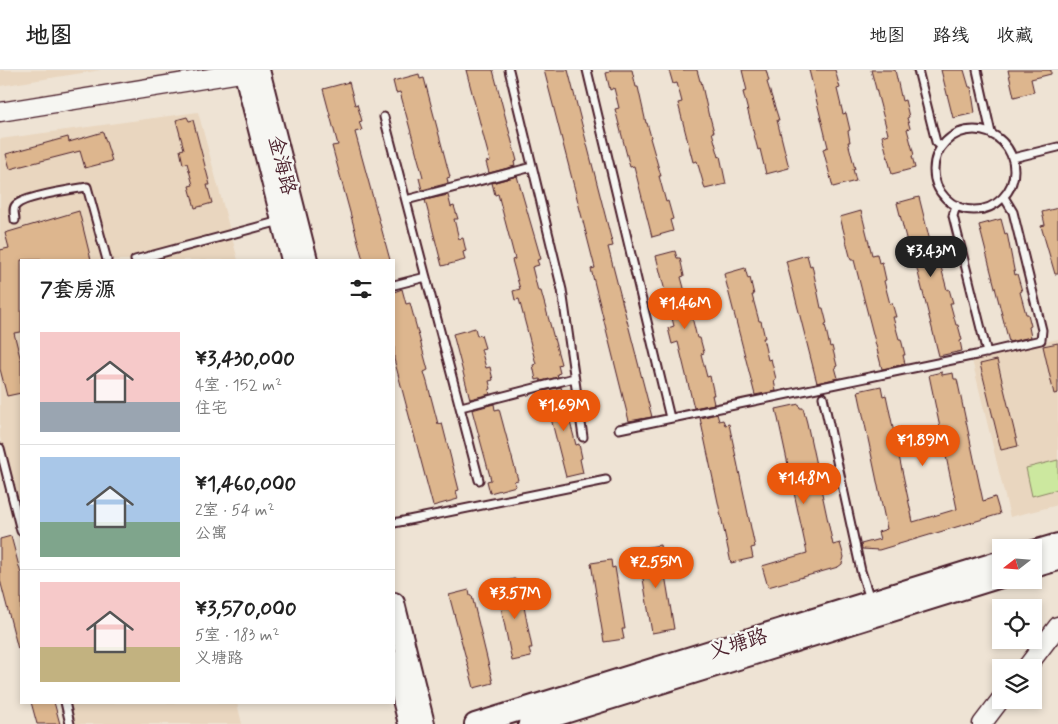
<!DOCTYPE html>
<html lang="zh">
<meta charset="utf-8">
<style>
:root{--surface:#fff;--page:#f2f2f2;--text:#222;--muted:#767676;--line:#e0e0e0;--accent:#ea580c}
body{margin:0;font-family:Mynerve,"LXGW WenKai TC",sans-serif;background:var(--page);color:var(--text);height:100vh;display:flex;flex-direction:column;font-size:19px;white-space:nowrap}
*{box-sizing:border-box;margin:0}
p{font-size:16px;color:var(--muted)}
.icon{flex:none;width:28px;height:28px;fill:none;stroke:currentColor;stroke-width:2;stroke-linecap:round;stroke-linejoin:round}
.map{position:relative;flex:1;overflow:hidden}
.details{position:absolute;left:20px;top:189px;width:375px;height:445px;display:flex;flex-direction:column;background:var(--surface);border-radius:0px;box-shadow:0 2px 8px #0003}
.details>*{flex:none}
.needle{width:32px;rotate:253deg}
.controls{position:absolute;left:992px;top:469px;display:grid;gap:10px}
.controls a{display:grid;place-items:center;width:50px;height:50px;border-radius:0px;background:var(--surface);box-shadow:0 2px 8px #0003;font-size:25px}
.price{position:absolute;translate:-50% -42px;padding:0 11px;border-radius:18px;background:var(--accent);color:#fff;font-size:16px;line-height:32px;filter:drop-shadow(0 1px 2px #0008)}
.price::after{content:'';position:absolute;left:50%;top:30px;width:15px;height:11px;margin-left:-8px;background:inherit;clip-path:polygon(0 0,100% 0,50% 100%)}
.price.selected{background:#222;color:#fff}
ul{padding:0;list-style:none}
li{display:flex;align-items:center;gap:15px;height:125px;padding:0 20px}
li+li{border-top:1px solid var(--line)}
li span{display:grid;place-items:center;flex:none;width:140px;height:100px;border-radius:0px;color:#555}
li>.icon{margin-inline-start:auto}
span .icon{width:60px;height:60px;fill:#fffc;stroke-width:1}
li b{font-size:21px}
h2{display:flex;justify-content:space-between;align-items:center;height:60px;padding:0 20px;font-size:21px}
header{display:flex;align-items:center;gap:30px;box-sizing:border-box;height:70px;padding:0 25px;background:var(--surface);border-bottom:1px solid var(--line)}
header strong{font-size:24px}
nav{display:flex;gap:28px;margin-inline-start:auto;font-size:18px}
.map>svg:first-child{display:block}
.built{fill:#e9d6bf}
.green{fill:#cce89f;stroke:#8b8465}
.building{fill:#ddb68e;stroke:#4a1f2b}
.lines{fill:none;stroke-linecap:round;stroke-linejoin:round}
.service-casing{stroke:#4a1f2b;stroke-width:11}
.tertiary-casing{stroke:#4a1f2b;stroke-width:21}
.secondary-casing{stroke:#4a1f2b;stroke-width:24}
.service{stroke:#f6f6f2;stroke-width:7}
.tertiary{stroke:#f6f6f2;stroke-width:18}
.secondary{stroke:#f6f6f2;stroke-width:20}
.labels{text-anchor:middle;stroke-width:5;stroke-linejoin:round;paint-order:stroke}
.street-label{font-size:20px;fill:#4a1f2b;stroke:#f6f6f2}
</style>
<header>
<strong>地图</strong>
<nav><a>地图</a><a>路线</a><a>收藏</a></nav>
</header>
<div class="map">
<svg width="1058" height="654" viewBox="0 0 1058 654">
<rect width="100%" height="100%" fill="#eee3d4"/>
<filter id="ink" filterUnits="userSpaceOnUse"><feTurbulence type="fractalNoise" baseFrequency=".02" numOctaves="2"/><feDisplacementMap in="SourceGraphic" scale="10" xChannelSelector="R" yChannelSelector="G"/><feConvolveMatrix kernelMatrix="1 2 1 2 8 2 1 2 1" color-interpolation-filters="sRGB"/></filter>
<g filter="url(#ink)">
<path class="built" d="M0 0H101L0 16Z
M198 42 238 190H21V449L0 367V69Z
M1058 269V435L1010 447 972 290Z
M69 633H237L242 654H75Z"/>
<path class="green" d="M1058 390V419L1032 426 1026 398Z"/>
<path class="building" d="M466 0H493L517 91 514 92 515 96 489 103 486 92 490 91Z
M544 0H568L613 176 608 177 652 347 629 351 591 199 595 198Z
M610 0H632L636 17H638L646 53H647L651 67 650 68 661 106H659L666 132 668 131 673 149 670 150 673 161 652 167 634 96 630 97 615 39 619 38 614 18 610 20 606 3 610 2Z
M669 0H697L700 11H701L709 47H710L714 62H712L719 87 720 86 726 114 705 119 697 91 693 92 678 33 682 32 677 13 673 14Z
M742 0H766L769 11 767 12 779 50H777L789 98 766 104 760 79 758 80 743 22 747 21Z
M809 0H835L840 18 837 19 843 44 846 43 850 60 848 61 850 72H848L855 99H853L856 111 833 117 823 79 828 77Z
M871 0H895L902 31 905 30 909 47 907 48 910 58 907 59 914 85 912 86 915 98 892 104 882 66 888 64Z
M941 0H964L969 17H971L975 43 953 48Z
M1008 0H1051V4L1031 9 1034 22 1014 27Z
M419 4 420 9 424 8 450 107 447 108 448 113 445 114 422 120 419 108 423 107 400 22 396 23 393 11Z
M349 12 355 35 357 34 362 51 359 52 362 60 355 62 390 190H363L332 76 338 75 323 19Z
M187 47 189 51 193 50 210 115H207L212 133 195 138 189 116 193 115 187 93 183 94 180 80 184 79 176 50Z
M103 62 112 91 85 98 80 81 10 99 6 84 68 67 69 72Z
M517 106 541 189 537 190 539 195 532 197 538 221H541L561 294 558 295 560 303 557 304 558 307 541 311 540 309 536 310 533 295 536 294 519 229 515 230 513 221 520 219 512 190 515 189 498 124 495 125 492 113Z
M448 125 451 137 454 136 458 149H454L459 169 463 168 466 181 463 182 465 190 442 196 425 130Z
M919 127 930 171 934 169 936 179 939 178 944 196 941 197 947 220 949 219 953 233H950L956 255H958L962 270 960 271 962 281 939 286 911 175 908 176 897 133Z
M1058 138V204H1055L1041 156 1045 155 1042 142Z
M79 141 91 190H21V262L14 263 21 291V323L7 326 0 299V180L9 178 5 163Z
M861 141 872 185 877 184 879 193 882 192 886 210 884 211 890 234 892 233 896 247H893L899 269H901L905 285H903L905 294 882 299 854 190H851L840 147Z
M1001 149 1005 164 1007 163 1015 205 1017 204 1022 221 1020 222 1026 244H1028L1031 256 1029 257 1031 267 1009 272 979 155Z
M675 181 677 188H680L684 206 681 207 687 229H691L695 246 692 247 697 268H700L704 283 701 284 707 307 710 306 714 325H712L714 334 694 338 678 272 672 274 668 258 674 256 656 186Z
M807 185 810 196 812 195 821 238H823L827 254 825 255 830 277 832 276 837 296 835 297 838 308 817 313 786 191Z
M745 198 748 209 750 208 754 225H752L759 251H761L765 268H763L768 290 771 289 776 309 774 310 776 321 755 325 724 204Z
M402 219 406 234 410 233 428 300 424 302 427 312 438 354 442 353 459 420 456 421 458 429 433 436 394 289V222Z
M475 258 477 266 481 265 485 278 481 279 486 298 490 297 493 310 489 311 491 319 489 320 490 324 470 329 453 264Z
M1058 273V323L1054 324 1043 276Z
M997 290 1018 376 1001 380 980 294Z
M942 302V305L953 303 954 309H957L983 431 995 427 1000 444 879 480 862 479 861 474 880 469 878 462 887 459 858 321 881 316 883 326 886 325 913 452 957 439 929 305Z
M561 317 565 332H568L572 348H569L576 375 579 374 582 388 580 389 583 403 566 407 544 321Z
M494 334 495 340 499 339 518 410 514 411 516 416 490 423 487 411 491 410 472 340Z
M799 334 800 338H803L807 353 833 475 840 473 844 487 842 494 838 497 768 517 762 496 807 483 776 339Z
M717 344 719 351 723 350 725 355 729 354 755 477 751 478 753 488 731 493 700 348Z
M11 466 21 504V578L18 579 0 510V469Z
M660 475 674 559 652 563 638 479Z
M611 490 612 498 615 497 625 559H622L624 569 604 572 591 493Z
M515 509 517 517 520 516 532 578H529L531 587 512 591 496 513Z
M469 520 470 526H472L493 613 474 618 449 525Z
M31 632H54L60 654H37Z"/>
<g class="lines">
<g class="service-casing">
<path id="service" d="M509 0 562 220 583 367
M587 0 670 348
M918 0 936 72 941 76
M977 0 991 63
M384 47 479 410
M934 100a40 40 0 1 1 80 0a40 40 0 1 1-80 0Z
M1013 88 1058 77
M406 130 532 97
M956 135 953 146 987 283
M15 150C15 145 12 139 16 135 25 126 74 119 87 117L107 190
M135 190 280 151
M394 215 426 207
M823 327 861 501 870 529
M461 337 574 308
M619 359 976 285 1041 270 1042 260 1013 142 1004 127
M0 378 21 461
M394 453 606 410
M65 632 70 654"/>
</g>
<g class="tertiary-casing">
<path id="tertiary" d="M0 42 259 0
M1026 598 1058 556
M982 654 1001 629"/>
</g>
<g class="secondary-casing">
<path id="secondary" d="M244 0 292 190
M259 0 307 190
M1034 481 1058 474
M1034 497 1058 490
M394 533 424 654
M394 592 409 654
M475 654 1001 491
M529 654 1001 507"/>
</g>
<use href="#service" class="service"/>
<use href="#tertiary" class="tertiary"/>
<use href="#secondary" class="secondary"/>
</g>
</g>
<g class="labels">
<g class="street-label">
<text transform="translate(283 95) rotate(76)" y="7">金海路</text>
<text transform="translate(738 573) rotate(-17)" y="7">义塘路</text>
</g>
</g>
</svg>
<div class="controls">
<a><svg class="needle" viewBox="-14 -14 28 28"><path d="M0-13l5 13h-10z" fill="#e53935"/><path d="M0 13l5-13h-10z" fill="#767676"/></svg></a>
<a><svg class="icon" aria-label="locate" viewBox="0 0 24 24"><circle cx="12" cy="12" r="6"/><path d="M12 2v4M12 18v4M2 12h4M18 12h4"/></svg></a>
<a><svg class="icon" aria-label="layers" viewBox="0 0 24 24"><path d="M12 4l9 5-9 5-9-5zM3 14l9 5 9-5"/></svg></a>
</div>
<b class="price selected" style="left:931px;top:208px">¥3.43M</b>
<b class="price" style="left:685px;top:260px">¥1.46M</b>
<b class="price" style="left:564px;top:362px">¥1.69M</b>
<b class="price" style="left:923px;top:397px">¥1.89M</b>
<b class="price" style="left:804px;top:435px">¥1.48M</b>
<b class="price" style="left:656px;top:519px">¥2.55M</b>
<b class="price" style="left:515px;top:550px">¥3.57M</b>
<section class="details">
<h2>7套房源<svg class="icon" aria-label="filters" viewBox="0 0 24 24"><path d="M4 7h16M4 17h16"/><circle cx="9" cy="7" r="2"/><circle cx="15" cy="17" r="2"/></svg></h2>
<ul>
<li><span style="background:linear-gradient(#f6c9c9 70%,#9aa5b1 0)"><svg class="icon" aria-label="home" viewBox="0 0 24 24"><path d="M3 11l9-7 9 7M6 9v11h12V9"/></svg></span><div><b>¥3,430,000</b><p>4室 · 152 m²</p><p>住宅</p></div></li>
<li><span style="background:linear-gradient(#a9c7e8 65%,#7fa58c 0)"><svg class="icon" aria-label="home" viewBox="0 0 24 24"><path d="M3 11l9-7 9 7M6 9v11h12V9"/></svg></span><div><b>¥1,460,000</b><p>2室 · 54 m²</p><p>公寓</p></div></li>
<li><span style="background:linear-gradient(#f6c9c9 65%,#c2b280 0)"><svg class="icon" aria-label="home" viewBox="0 0 24 24"><path d="M3 11l9-7 9 7M6 9v11h12V9"/></svg></span><div><b>¥3,570,000</b><p>5室 · 183 m²</p><p>义塘路</p></div></li>
</ul>
</section>
</div>
